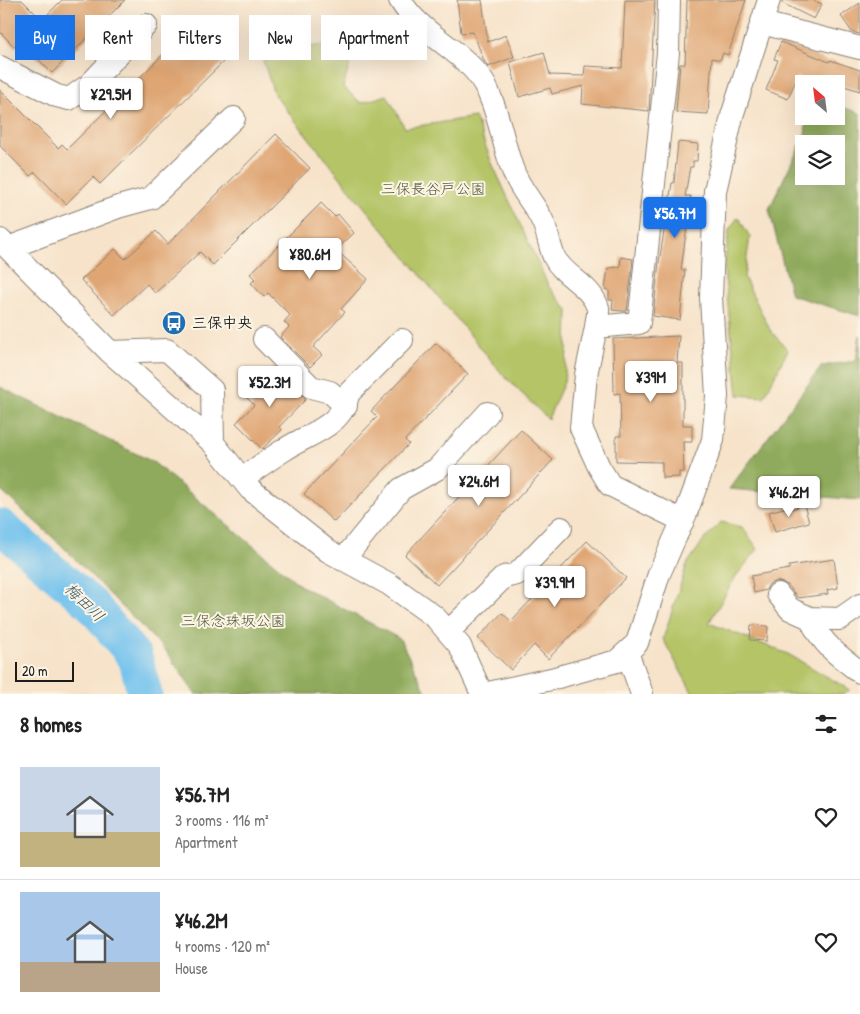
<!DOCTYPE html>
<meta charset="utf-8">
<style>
:root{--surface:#fff;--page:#f6f6f6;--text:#222;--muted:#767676;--line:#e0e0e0;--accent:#1a73e8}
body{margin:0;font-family:"Patrick Hand","Klee One",sans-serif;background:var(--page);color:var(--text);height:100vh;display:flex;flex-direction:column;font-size:19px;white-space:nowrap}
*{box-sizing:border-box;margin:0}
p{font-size:16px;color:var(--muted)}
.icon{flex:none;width:28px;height:28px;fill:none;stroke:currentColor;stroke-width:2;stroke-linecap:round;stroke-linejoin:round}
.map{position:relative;height:694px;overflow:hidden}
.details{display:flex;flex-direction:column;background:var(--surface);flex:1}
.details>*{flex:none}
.hud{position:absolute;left:15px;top:15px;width:500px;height:45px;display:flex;gap:10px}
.needle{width:32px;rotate:332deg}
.buttons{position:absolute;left:795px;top:75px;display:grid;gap:10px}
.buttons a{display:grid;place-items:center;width:50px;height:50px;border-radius:0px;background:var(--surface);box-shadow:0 5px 20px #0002;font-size:25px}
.scale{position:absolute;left:15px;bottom:12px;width:59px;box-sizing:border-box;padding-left:5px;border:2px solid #1c1c1c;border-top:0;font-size:14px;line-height:18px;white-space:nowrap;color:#1c1c1c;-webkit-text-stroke:4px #fcf5e5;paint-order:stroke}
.price{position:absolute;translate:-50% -42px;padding:0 11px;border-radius:5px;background:#fff;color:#222;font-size:16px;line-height:32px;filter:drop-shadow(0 1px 2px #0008)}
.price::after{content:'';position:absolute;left:50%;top:30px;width:15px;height:11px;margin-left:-8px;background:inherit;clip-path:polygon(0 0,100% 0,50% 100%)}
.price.on{background:var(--accent);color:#fff}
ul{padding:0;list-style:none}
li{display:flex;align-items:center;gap:15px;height:125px;padding:0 20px}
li+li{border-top:1px solid var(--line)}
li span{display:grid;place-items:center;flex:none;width:140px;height:100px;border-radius:0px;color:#555}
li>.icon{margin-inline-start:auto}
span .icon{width:60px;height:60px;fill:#fffc;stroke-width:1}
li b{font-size:21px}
h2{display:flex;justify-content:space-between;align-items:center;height:60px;padding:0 20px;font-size:21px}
.chip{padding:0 18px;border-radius:0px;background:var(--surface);box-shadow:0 5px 20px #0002;font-size:18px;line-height:45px}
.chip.on{background:var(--accent);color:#fff}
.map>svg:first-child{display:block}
.green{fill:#b4c466;stroke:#687041}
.forest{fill:#8faa5b;stroke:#56633c;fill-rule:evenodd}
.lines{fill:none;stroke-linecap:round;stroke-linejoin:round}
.river{stroke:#73c2ee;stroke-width:35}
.building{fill:#dfa573}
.minor-casing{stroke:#8a8073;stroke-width:24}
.minor{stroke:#fff;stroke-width:22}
.labels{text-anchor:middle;stroke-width:4;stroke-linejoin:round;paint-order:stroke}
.park-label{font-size:15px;fill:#515736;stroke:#fcf5e5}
.poi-label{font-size:15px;font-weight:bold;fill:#1c1c1c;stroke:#fcf5e5;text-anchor:start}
.water-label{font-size:16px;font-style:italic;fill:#3a5666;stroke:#fcf5e5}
</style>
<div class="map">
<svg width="860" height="694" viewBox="0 0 860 694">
<rect width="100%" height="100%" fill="#fcf5e5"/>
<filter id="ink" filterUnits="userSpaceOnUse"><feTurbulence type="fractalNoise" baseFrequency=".02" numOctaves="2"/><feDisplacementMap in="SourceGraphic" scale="10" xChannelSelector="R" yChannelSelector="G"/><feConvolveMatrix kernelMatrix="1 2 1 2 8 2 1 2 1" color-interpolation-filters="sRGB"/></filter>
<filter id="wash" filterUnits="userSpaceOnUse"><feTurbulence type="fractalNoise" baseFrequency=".0096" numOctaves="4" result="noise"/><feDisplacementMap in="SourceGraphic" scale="20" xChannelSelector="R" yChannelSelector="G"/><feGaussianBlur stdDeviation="1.12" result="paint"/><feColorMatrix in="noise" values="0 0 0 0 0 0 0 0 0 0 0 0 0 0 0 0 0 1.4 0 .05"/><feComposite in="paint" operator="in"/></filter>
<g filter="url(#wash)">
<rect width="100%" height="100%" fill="#f7e3ca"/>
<path class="green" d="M357 40 343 87 361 103 387 95 405 128 475 117 491 161 549 287 568 310 567 351 564 382 548 419 504 376 355 196 274 94 261 54Z
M738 217 750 237 744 277 770 330 788 350 764 397 738 395 724 270 729 230Z
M721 522 742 527 758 549 736 576 709 623 788 654 850 690 843 694H693L663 639 687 564 703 541Z"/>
<path class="forest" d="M836 105 860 113V316L791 295 769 209 805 135 807 116H836ZM804 144H836V176H804Z
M860 335V500L729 489 822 366 856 361Z
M0 387 153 462 301 586 400 639 427 694H195L166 651 60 544 0 490Z"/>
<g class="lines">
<path class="river" d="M0 526 91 604 135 657 145 694"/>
</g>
<g id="blocks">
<path class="building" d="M0 0H22L42 20 62 0H125L52 73 21 42 16 48 0 32Z
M457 0H482L488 42 506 35 514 57 488 67 484 61 473 32 461 33Z
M625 0H655L649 111 582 104 583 86 552 94 550 88 519 97 510 62 544 52 550 75 584 76 585 66 622 68Z
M687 0H746L728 55 723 53 720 60 712 58 708 114 676 112 680 64H685Z
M782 0H813L822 4 814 19 782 3Z
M860 3V34L852 32 841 16Z
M194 24 227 58 100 184 93 177 66 204 35 172 30 176 0 146V90L58 148 62 144 67 149Z
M781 42 829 62 830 60 860 70V91L816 77 814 83 797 77 788 99 766 90 778 60 774 59Z
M276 134 310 168 213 265 200 252 155 293 147 284 114 315 81 280 115 249 125 259 156 231 168 244Z
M678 142 698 144 697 161H693V167H690L685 196H691L681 270H685L680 320 653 316 659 262 672 183H674Z
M321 203 335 217 338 214 354 233 336 250 368 279 341 309 345 312 313 347 322 355 310 367 280 337 289 327 284 322 290 315 268 293 264 297 251 283 255 279 250 274Z
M621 257 633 259 627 311H622L612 310 613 300H609V290L605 289 608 268 620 267Z
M679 336 677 363H683V425H692V442H683L684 472H679V477L662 478V462L616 461V436H621L620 393 614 394 613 339Z
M436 343 468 374 405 440 409 444 334 522 304 494 377 417 371 411Z
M273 367 306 399 279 427 282 430 262 449 236 423 254 405 245 396Z
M521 430 553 460 437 585 405 555Z
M804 505 809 522 775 532 769 512 791 506 792 509Z
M587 541 626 578 548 659 534 645 511 670 478 638 502 613 511 621Z
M834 559 838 588 827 590 828 594 798 598 788 585 777 581 769 584 766 590 754 593 751 576 789 569V566Z
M751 625 768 626 767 641 750 640Z"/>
</g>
</g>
<g filter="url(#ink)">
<use href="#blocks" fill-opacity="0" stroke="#8a8073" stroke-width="1"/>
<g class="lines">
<g class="minor-casing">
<path id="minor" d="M400 0C419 32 453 45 476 72 496 95 502 141 512 168 519 189 534 203 542 220 548 232 549 245 554 257 564 277 591 285 598 308 599 313 596 322 596 327
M669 0 668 53 639 323 596 327 586 375 581 428 599 467 610 485 683 521
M762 23 860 48
M0 67 57 96 69 99 89 85 146 25
M0 240 110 352 213 443 250 489 328 551 389 584 435 617 460 646 482 694
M8 248 118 207 151 198 234 118
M264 339 311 387 330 392 346 406
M110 352 167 350 212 390 213 443
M242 479C256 469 269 459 284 450 307 434 343 427 348 394L402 340
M343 560 401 489 437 469 488 413
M778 594 790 609 810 618C822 644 837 655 860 672
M810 618 840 619 860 605
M448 632 504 577 517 574 561 528
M627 652 642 694
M484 694 551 679 617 661 637 643 659 574 686 513 713 440 717 396 711 298 715 191 732 116 769 0"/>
</g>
<use href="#minor" class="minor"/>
</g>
</g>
<defs>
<g id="bus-disc" transform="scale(1.25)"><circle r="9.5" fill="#1f6fb2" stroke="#fcf5e5"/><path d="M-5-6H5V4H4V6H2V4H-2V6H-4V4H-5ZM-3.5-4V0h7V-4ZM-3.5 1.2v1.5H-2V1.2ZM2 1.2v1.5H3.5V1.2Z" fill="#fff"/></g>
</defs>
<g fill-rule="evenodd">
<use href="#bus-disc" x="174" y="323"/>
</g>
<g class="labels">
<g class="park-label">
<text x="433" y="194">三保長谷戸公園</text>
<text x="233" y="626">三保念珠坂公園</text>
</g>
<g class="poi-label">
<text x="192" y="328">三保中央</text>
</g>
<g class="water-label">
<text transform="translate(85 602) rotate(44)" y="6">梅田川</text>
</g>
</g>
</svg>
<div class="buttons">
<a><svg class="needle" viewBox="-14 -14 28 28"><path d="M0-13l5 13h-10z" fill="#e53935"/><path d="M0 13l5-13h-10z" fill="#767676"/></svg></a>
<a><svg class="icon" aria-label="layers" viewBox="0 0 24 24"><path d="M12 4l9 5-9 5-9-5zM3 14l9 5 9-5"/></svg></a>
</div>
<div class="scale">20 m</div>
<b class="price" style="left:111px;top:120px">¥29.5M</b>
<b class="price on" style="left:675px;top:239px">¥56.7M</b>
<b class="price" style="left:310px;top:280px">¥80.6M</b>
<b class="price" style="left:651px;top:403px">¥39M</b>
<b class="price" style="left:270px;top:408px">¥52.3M</b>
<b class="price" style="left:479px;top:507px">¥24.6M</b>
<b class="price" style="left:789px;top:518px">¥46.2M</b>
<b class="price" style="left:555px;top:608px">¥39.9M</b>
<div class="hud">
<a class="chip on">Buy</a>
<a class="chip">Rent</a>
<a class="chip">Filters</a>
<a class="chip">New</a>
<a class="chip">Apartment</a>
</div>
</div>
<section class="details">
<h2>8 homes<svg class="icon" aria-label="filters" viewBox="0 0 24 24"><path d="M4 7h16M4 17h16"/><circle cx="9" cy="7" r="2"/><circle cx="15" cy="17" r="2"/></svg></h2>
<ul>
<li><span style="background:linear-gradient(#c9d6e8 65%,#c2b280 0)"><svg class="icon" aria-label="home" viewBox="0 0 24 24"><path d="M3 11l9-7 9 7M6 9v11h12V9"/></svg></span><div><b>¥56.7M</b><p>3 rooms · 116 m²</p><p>Apartment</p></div><svg class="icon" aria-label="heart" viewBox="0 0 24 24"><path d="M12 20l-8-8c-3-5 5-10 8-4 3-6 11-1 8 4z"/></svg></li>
<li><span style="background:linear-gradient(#a9c7e8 70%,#b9a48a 0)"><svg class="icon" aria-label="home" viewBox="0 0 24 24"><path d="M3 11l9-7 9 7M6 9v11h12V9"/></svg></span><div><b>¥46.2M</b><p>4 rooms · 120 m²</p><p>House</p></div><svg class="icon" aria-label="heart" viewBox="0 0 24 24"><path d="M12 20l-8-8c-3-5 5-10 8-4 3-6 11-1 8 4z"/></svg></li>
</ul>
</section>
